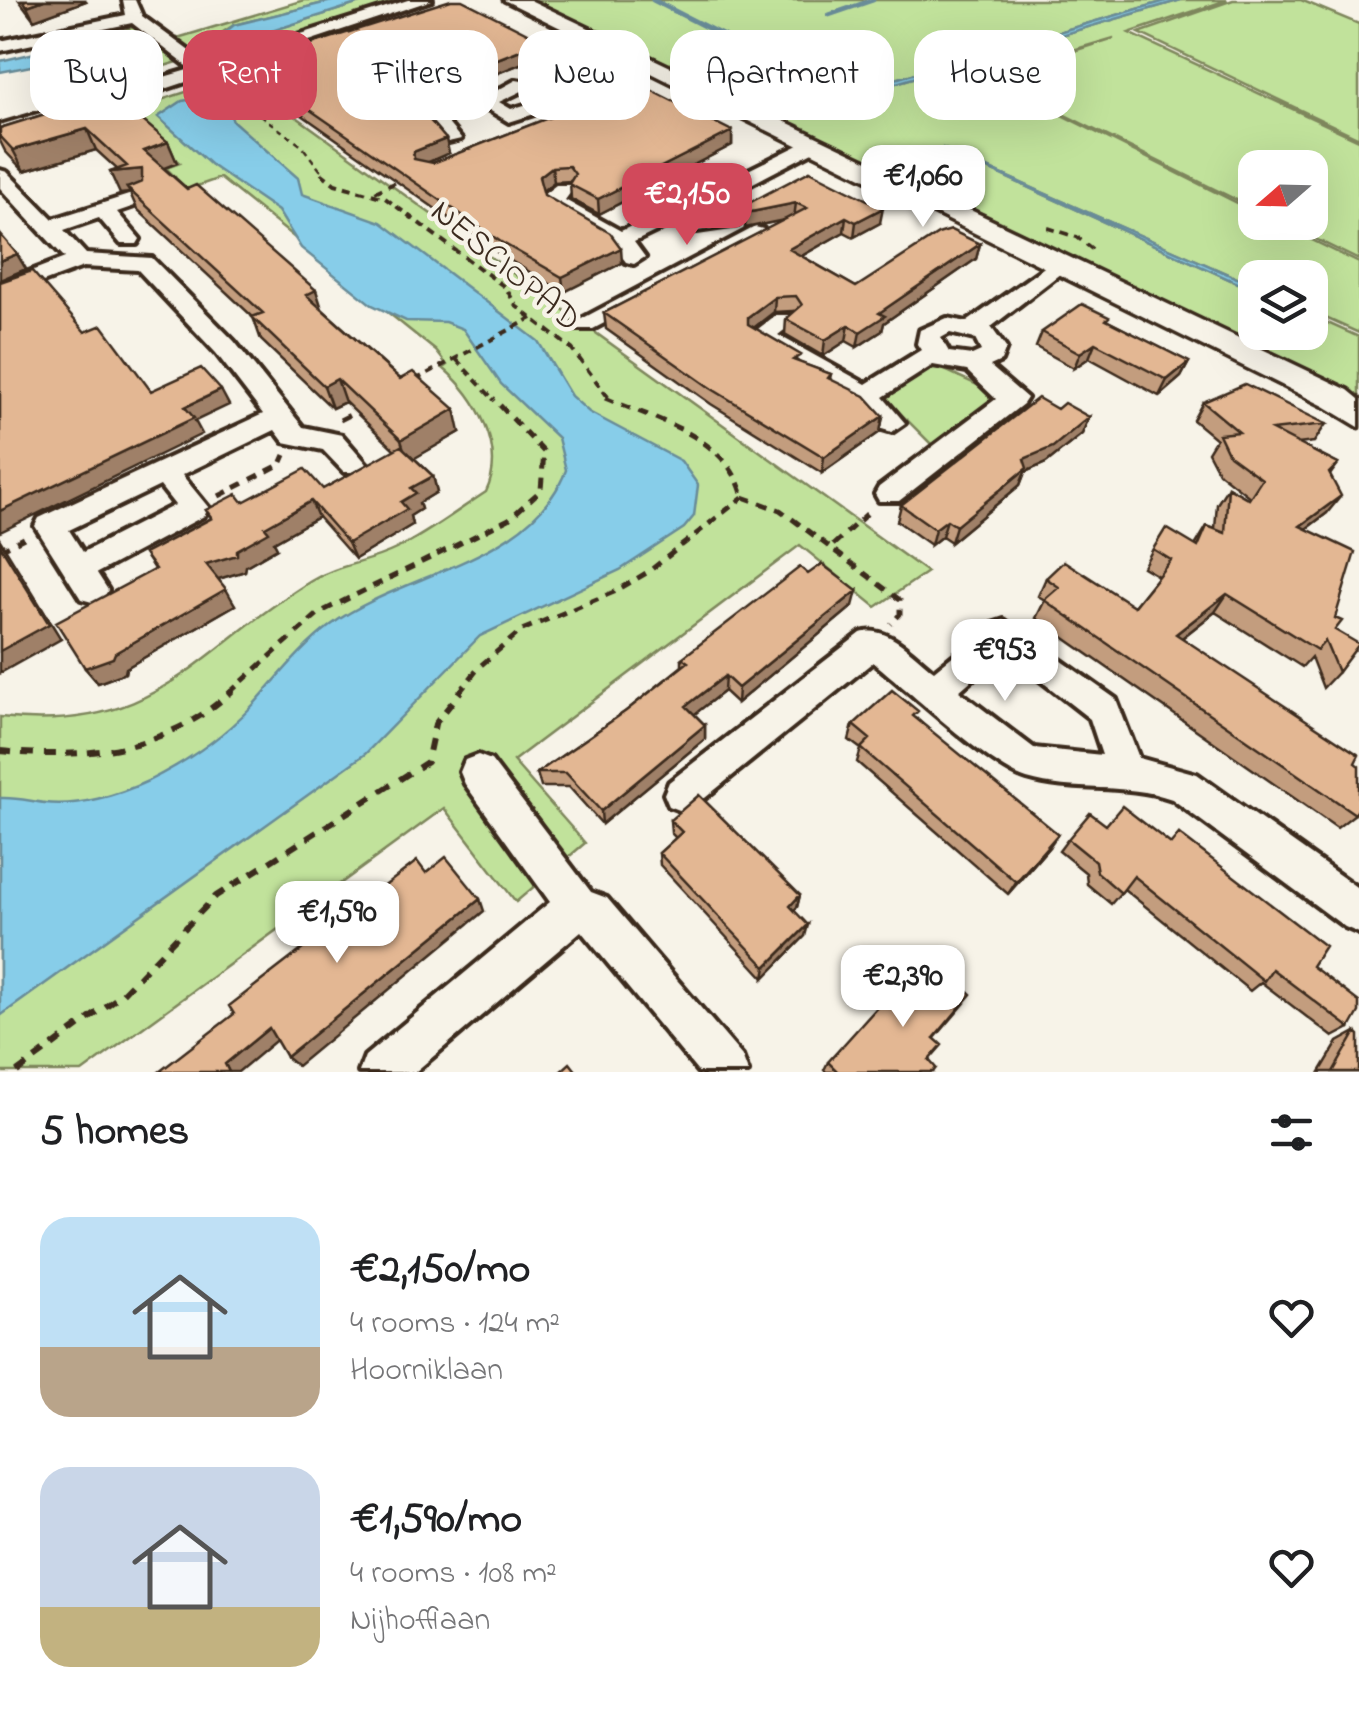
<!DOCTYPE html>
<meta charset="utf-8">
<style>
:root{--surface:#fff;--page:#f6f6f6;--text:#202124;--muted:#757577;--accent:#d1495b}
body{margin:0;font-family:"Indie Flower",sans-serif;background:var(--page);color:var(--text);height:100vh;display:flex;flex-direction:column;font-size:38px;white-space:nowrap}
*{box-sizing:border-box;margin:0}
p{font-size:32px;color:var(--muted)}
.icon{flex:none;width:55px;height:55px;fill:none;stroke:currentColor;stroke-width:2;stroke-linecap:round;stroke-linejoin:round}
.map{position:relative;height:1072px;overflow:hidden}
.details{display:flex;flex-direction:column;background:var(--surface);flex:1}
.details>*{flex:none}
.guide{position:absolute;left:30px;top:30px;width:1300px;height:90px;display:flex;gap:20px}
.needle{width:65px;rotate:250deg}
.fabs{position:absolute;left:1238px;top:150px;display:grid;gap:20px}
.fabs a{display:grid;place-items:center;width:90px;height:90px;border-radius:20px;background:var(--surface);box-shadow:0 10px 40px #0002;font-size:50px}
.price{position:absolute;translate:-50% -85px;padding:0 22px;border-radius:20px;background:#fff;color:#222;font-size:32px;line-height:65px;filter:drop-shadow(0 2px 5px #0008)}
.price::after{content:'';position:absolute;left:50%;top:60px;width:30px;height:22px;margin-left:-15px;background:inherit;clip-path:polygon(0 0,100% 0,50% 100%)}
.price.selected{background:var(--accent);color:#fff}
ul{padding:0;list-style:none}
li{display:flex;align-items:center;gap:30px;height:250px;padding:0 40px}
li span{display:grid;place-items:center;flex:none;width:280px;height:200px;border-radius:30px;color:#555}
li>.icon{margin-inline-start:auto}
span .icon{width:120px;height:120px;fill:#fffc;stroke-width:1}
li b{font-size:42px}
h2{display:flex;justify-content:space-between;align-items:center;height:120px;padding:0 40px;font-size:42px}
.pill{padding:0 35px;border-radius:30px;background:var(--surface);box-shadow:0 10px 40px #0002;font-size:35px;line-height:90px}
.pill.selected{background:var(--accent);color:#fff}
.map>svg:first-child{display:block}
.green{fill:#c1e29b;stroke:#7e865c;stroke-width:2.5}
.water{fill:#87cde9;stroke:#698c98;stroke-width:2.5}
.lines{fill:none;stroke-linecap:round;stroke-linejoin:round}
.stream{stroke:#698c98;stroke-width:5}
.minor-casing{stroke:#3b2a1e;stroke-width:8}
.tertiary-casing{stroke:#3b2a1e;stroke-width:7}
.path-far3{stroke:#3b2a1e;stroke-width:2.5;stroke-dasharray:6 5;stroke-linecap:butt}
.path-far2{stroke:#3b2a1e;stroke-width:4;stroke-dasharray:8 6;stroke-linecap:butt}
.path-far1{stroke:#3b2a1e;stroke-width:5;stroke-dasharray:10 8;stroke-linecap:butt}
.path{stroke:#3b2a1e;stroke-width:6;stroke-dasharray:12 10;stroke-linecap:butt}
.minor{fill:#f7f3e8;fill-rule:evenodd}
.tertiary{fill:#f7f3e8;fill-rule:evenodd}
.wall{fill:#c39d7e;stroke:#3b2a1e;stroke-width:2.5}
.shaded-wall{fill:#9f8067;stroke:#3b2a1e;stroke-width:2.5}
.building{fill:#e3b793;stroke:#3b2a1e;stroke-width:2.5}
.labels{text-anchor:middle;stroke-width:9;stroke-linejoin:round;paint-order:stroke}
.street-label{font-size:35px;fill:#3b2a1e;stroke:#f7f3e8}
</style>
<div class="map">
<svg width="1359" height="1072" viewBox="0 0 1359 1072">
<rect width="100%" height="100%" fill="#f7f3e8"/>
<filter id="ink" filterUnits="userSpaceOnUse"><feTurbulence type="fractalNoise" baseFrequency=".01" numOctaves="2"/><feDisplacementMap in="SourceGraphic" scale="20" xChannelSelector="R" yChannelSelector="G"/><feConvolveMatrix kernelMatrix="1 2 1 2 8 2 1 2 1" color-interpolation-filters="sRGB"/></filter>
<g filter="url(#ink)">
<path class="green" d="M304 0H336L234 25 220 34 243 40 369 0H412L231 56 216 51 196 54 174 39Z
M530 0H1169L847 93 829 91 848 97 1181 0H1227L1129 33 1359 140V260L1283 223 1310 222V168H1255V209L990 78 1114 38 984 76 1255 212V222L1277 223 1359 263V333L1310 311V278H1255V286L942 148 1255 291V332H1310V315L1359 337V403Z
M1233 0H1301L1359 24V138L1139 33Z
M133 27 181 61 82 91 136 70 124 52 107 46 119 41 107 37Z
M244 79 927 572 876 607 800 545 513 761 585 843 516 902 444 808 82 1072H0V717C158 735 194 652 311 581 339 564 368 563 396 549 427 534 457 511 486 492 507 448 476 396 443 368L447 365 436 351 220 178 160 199 175 177 166 168 180 163 120 113 217 82 224 86Z
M932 364 984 388 991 400 933 446 886 399Z"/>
<path class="water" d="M336 0H369L243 40 223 41 219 37 234 25Z
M1169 0H1181L848 97 840 98 829 91 847 93Z
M78 43 107 46 140 62V67C122 81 101 85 78 80L77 66 52 62 0 72V61Z
M213 96 226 102 233 121 298 178 302 194 381 222 538 341 571 396 589 412 681 461 698 485 694 516 684 528 620 570 480 636 365 754 0 1016V798C16 797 29 801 45 803 78 807 118 795 148 781 186 762 223 737 252 706 278 678 300 648 331 625 403 572 531 562 566 470L558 438 501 384 463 329 445 322 406 321 372 305 301 248 278 211 211 165 158 117 182 101Z
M942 148 1255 286V291Z"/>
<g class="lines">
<path class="stream" d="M653 0 818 84
M829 15 873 0"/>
<g class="minor-casing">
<path id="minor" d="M123 0H135L142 16 207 64 408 0H432L111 107 0 137V125L191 69 132 23 0 51V41L126 15Z
M627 49 636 54 633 58 549 90 563 97V105L509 122 476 102 516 80 534 83ZM522 91 541 100 511 109 499 102Z
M368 80H380L446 121 461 139 444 143 432 129 368 88Z
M813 138 820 140V148L734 193 750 208 738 225 697 231 675 222 634 242 645 257 634 264 626 262 613 245 548 207 543 195 556 185H570L573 189 565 200 621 231 664 210 677 191 716 186ZM715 199 727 209 723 215 700 218 685 210 690 201Z
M0 170 7 172 53 219 135 193H149V201L117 212 140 239 137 244H121L99 218 64 230 86 254 152 258 234 341 303 427 342 435 368 465 364 472H344L323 450 284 442 275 430 182 475 209 508 204 516 97 573 108 590 103 599 92 602 81 599 35 526 39 518 263 414 216 353 138 270 83 267 0 298V283L65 258 0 188ZM160 486 175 505 83 552 69 530Z
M755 227 763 229V239L593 329H575L572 324Z
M1057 258 1065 260V270L991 327 1006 348 1001 361 990 366 1027 398 1023 404 899 501H879L875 494 879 487 996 399 967 371 933 365 883 397 905 423 892 432 882 429 857 401 749 336 776 315H794L797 320 778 335 866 384 921 350 917 344 920 330 947 318 967 322ZM950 333 975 339 981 351 972 355 949 352 941 338Z
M1004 620 1116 699 1139 758 1197 774 1359 889V933L1345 927 1172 799C1125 782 1074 793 1027 779 992 769 906 688 873 662L695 806 682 811 669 806 664 794 669 782 861 633C887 624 914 656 934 671L992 624ZM1004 652 1090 719 1102 755 1034 748 959 691Z
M478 755 491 760 591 892 607 898 742 1056 748 1072H698L581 931 415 1072H359L365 1056 550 902 465 784 460 772 465 760Z"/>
</g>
<g class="tertiary-casing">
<path id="tertiary" d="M504 0H530L1348 390 1359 399V427L1324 406Z"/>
</g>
<path class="path-far3" d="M228 85 244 103 302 146 324 175"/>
<path class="path-far2" d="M321 173 335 184 385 198 506 288 516 306 572 349 611 401
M375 192 401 180
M1048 228 1077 237 1092 249
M456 359 495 401
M415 380 532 318"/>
<path class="path-far1" d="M605 398C656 420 728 436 743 497
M340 420 362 409
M219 496 281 464 285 455
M743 497 780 510 900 600V614L891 624
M833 545 872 509
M0 550 24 538
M229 693 319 613 509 519 541 490 544 452 493 398
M459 693 480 666 522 630 614 592 648 572 743 497"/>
<path class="path" d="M0 751C85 760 167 751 232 691
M17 1072 121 995 216 896 427 762 435 724 461 691"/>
<use href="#minor" class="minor"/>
<use href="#tertiary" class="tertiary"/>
</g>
<path class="wall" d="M19 0H85L86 1 34 20Z
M545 54 424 103 382 77H365V79L395 98 397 104 449 153 428 162 433 163 579 106 576 104 575 90 732 131V145L599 214 571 199 570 181 554 182 543 190 544 195 622 263 564 292 504 257 285 103 283 96 256 77 251 63Z
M100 97 168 142 177 163 164 168 460 432 414 458 433 476 437 492 419 503 421 509 410 516 412 525 355 559 318 517 274 542 277 548 246 566 245 571 218 579 235 605 126 668 125 673 98 683 85 668 154 569 144 554 211 518 206 510 243 502 323 489 395 450 345 402 332 408 261 340 253 317 137 209 130 193 120 194 118 170 96 150 24 171 5 151 0 141V128Z
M810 171 880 223 854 237 844 232 802 256 856 287 980 244 976 259 884 323 882 331 857 347 846 341 823 356 785 334 786 319 794 311 774 312 754 327 800 363 831 374 830 379 883 416 880 432 822 473 711 404 606 329 604 313 785 220 745 228 746 213Z
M1108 321 1189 362 1181 377 1159 396 1089 358 1074 368 1036 347 1042 332Z
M1203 402 1326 424 1314 442 1298 444 1338 464 1330 475 1327 513 1306 529 1335 618 1338 672 1323 688 1311 657 1302 667 1215 612 1182 638 1355 763V814L1337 828 1036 618 1045 600 1038 596 1046 578 1134 606 1158 576 1143 567 1153 549 1195 546 1207 526 1215 529 1217 504 1228 487 1249 499 1250 497 1219 473 1208 452 1216 439 1193 420Z
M1057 409 1089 417 1082 434 1046 463 1025 472 1020 485 951 542 942 536 931 545 897 521 901 505Z
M853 606 737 703 724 691 694 714 705 725V739L602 824 569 787H541L537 773 626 711 682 666V658Z
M916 718 1049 847 1008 894 857 762 861 749 849 740 853 725Z
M670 820 800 895 797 907 794 911 805 936 764 978 660 865 659 853 676 838 671 833Z
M1106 825 1170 844 1179 834 1312 966 1350 1028 1333 1037 1261 982 1250 991 1124 889 1111 904 1087 884 1086 873 1059 851 1068 839Z
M964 1004 935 1038 929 1061 933 1072H826L824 1070 828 1062 904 1007Z
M1356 1032 1359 1072H1320L1338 1042Z"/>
<path class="shaded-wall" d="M44 0H85L86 1 34 20 27 6Z
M543 41 545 54 424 103 421 89Z
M87 129 96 150 24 171 13 150Z
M732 131V145L599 214 598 199Z
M446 139 449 153 417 167V174L413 152Z
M168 142 177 163 154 172 144 151Z
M552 167 554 182 541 192 539 177Z
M142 169 152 190 127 188 130 193 120 194 110 172Z
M796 203 794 218 745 228 746 213Z
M883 208 880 223 854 237 856 222Z
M846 217 844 232 787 264 789 249Z
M980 244 976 259 884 323 882 331 857 347 860 332 879 313Z
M621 248 622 263 564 292 562 277Z
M17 254 26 269 0 280V261Z
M316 290 323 312 306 295Z
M775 297 774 312 747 333 748 317Z
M849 325 846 341 823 356 825 340Z
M1095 343 1089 358 1074 368 1080 353Z
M1189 362 1181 377 1159 396 1167 380Z
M337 379 345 402 332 408 324 386Z
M221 390 229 405 195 421 202 434 0 532V511L185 407Z
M455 409 460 432 408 462 401 440Z
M883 416 880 432 822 473 824 457Z
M1089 417 1082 434 1046 463 1025 472 1020 485 951 542 956 526 1024 459Z
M433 476 437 492 419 503 421 509 410 516 412 525 355 559 348 543 401 502 411 488Z
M1341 496 1327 513 1287 543 1300 526Z
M311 501 318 517 274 542 277 548 246 566 245 571 215 580 206 564 237 550 265 527Z
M947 520 942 536 931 545 935 529Z
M0 540 61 639 0 673Z
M226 589 235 605 126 668 125 673 98 683 85 668 115 653Z
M857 591 853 606 737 703 738 688Z
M1227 594 1215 612 1165 651 1176 634Z
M725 676 724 691 686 721V706Z
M705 725V739L602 824 601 811Z
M1058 834 1049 847 1008 894 1016 882Z
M800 895 797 907 787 918 790 906Z
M480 899 484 911 297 1066 286 1057Z
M808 925 805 936 764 978 766 967Z
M269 1028 280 1037 238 1072H229L225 1064Z"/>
<path class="building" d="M23 0H44L27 6Z
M451 0H462L543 41 421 89 379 63 362 64 363 77 395 98 388 100 427 117 446 139 413 152 414 159 433 163 594 100 575 90 613 71 732 131 598 199 569 184 575 174 569 166 552 167 539 177 544 195 610 233 621 248 562 277 501 242 280 89 286 87 251 63Z
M100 97H115L168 142 144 151 187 189 196 185 316 290 306 295 400 379 413 372 455 409 401 440 337 379 324 386 252 317 263 313 127 188 142 182V169L110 172 127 166 87 129 13 150 0 136V128Z
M810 171 883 208 856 222 846 217 789 249 856 287 938 234 951 230 980 244 879 313 885 316 860 332 849 325 825 340 786 319 802 305 796 296 775 297 748 317V324L801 355 793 360 831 374 828 378 865 396 883 416 824 457 712 389 604 313 807 208 796 203 746 213 749 203Z
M0 234 17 254 0 261Z
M32 271 85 332 102 325 151 391 201 368 221 390 185 407 194 418 0 511V282Z
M1082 304 1109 317 1106 320 1189 362 1167 380 1095 343 1080 353 1042 332Z
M1245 384 1326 424 1272 430 1338 464 1329 473 1341 496 1300 526 1355 552 1335 618 1342 621 1335 630 1359 644 1338 672 1325 641 1317 650 1227 594 1176 634 1359 755 1355 763 1359 766V808L1355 814 1044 600 1059 587 1046 578 1064 561 1134 606 1171 560 1153 549 1166 528 1198 547 1207 526 1225 533 1228 487 1249 499 1262 479 1229 455 1219 434 1239 432 1203 402Z
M1038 398 1057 409 1064 403 1089 417 1053 447 1024 459 1027 468 956 526 947 520 935 529 901 505Z
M401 446 433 476 411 488 416 493 401 502 407 509 348 543 311 501 265 527 269 532 237 550V555L206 564 226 589 115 653 113 658 85 668 56 622 155 569 144 554 212 518 206 510 237 494 243 502 305 469 323 489Z
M0 545 49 624 0 651Z
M822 564 857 591 738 688 725 676 686 706 705 725 601 811 566 773H537L626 711 688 662 682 658 800 567 808 574Z
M892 690 918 711 913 716 1058 834 1016 882 861 748 870 739 853 725Z
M699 795 800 895 790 906 808 925 766 967 659 853 682 832 670 820Z
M1122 806 1171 844 1179 834 1325 946 1312 966 1359 1002V1012L1350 1028 1272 969 1264 981 1134 876 1121 893 1097 872 1095 861 1068 839 1090 813 1106 825Z
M446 857 480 899 286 1057 269 1028 225 1064 229 1072H159L234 1014 229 1006 417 861 426 873Z
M941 965 971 994 934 1038 942 1045 929 1060 936 1068 933 1072H838L828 1062 890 993 904 1007Z
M1356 1032 1359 1035V1072H1333Z
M570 1063 577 1072H560Z"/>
</g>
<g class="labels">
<g class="street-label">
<text transform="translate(507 264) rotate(40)" y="12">NESCIOPAD</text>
</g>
</g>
</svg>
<div class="fabs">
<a><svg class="needle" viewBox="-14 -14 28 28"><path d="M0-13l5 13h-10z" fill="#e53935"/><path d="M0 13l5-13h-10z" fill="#757577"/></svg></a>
<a><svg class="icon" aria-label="layers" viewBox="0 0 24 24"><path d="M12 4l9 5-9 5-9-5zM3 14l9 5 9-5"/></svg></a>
</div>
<b class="price" style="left:923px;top:230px">€1,060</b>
<b class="price selected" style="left:687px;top:248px">€2,150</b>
<b class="price" style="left:1005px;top:704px">€953</b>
<b class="price" style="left:337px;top:966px">€1,590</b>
<b class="price" style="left:903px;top:1030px">€2,390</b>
<div class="guide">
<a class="pill">Buy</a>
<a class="pill selected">Rent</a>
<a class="pill">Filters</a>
<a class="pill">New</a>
<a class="pill">Apartment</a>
<a class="pill">House</a>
</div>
</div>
<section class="details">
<h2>5 homes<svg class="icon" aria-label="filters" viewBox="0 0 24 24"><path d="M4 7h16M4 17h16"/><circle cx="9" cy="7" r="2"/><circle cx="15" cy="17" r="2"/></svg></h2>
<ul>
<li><span style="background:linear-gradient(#bfe0f5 65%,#b9a48a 0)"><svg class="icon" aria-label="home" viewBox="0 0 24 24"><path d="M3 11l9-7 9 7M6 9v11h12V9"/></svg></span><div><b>€2,150/mo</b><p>4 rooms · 124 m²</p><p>Hoorniklaan</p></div><svg class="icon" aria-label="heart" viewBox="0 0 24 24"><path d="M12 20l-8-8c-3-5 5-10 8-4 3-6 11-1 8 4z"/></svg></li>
<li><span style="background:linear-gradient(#c9d6e8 70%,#c2b280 0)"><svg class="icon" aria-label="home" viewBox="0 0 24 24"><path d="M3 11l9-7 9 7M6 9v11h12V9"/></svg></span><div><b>€1,590/mo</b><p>4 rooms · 108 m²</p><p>Nijhofflaan</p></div><svg class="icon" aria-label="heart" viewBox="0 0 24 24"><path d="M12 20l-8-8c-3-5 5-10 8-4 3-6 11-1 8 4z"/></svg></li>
</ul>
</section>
